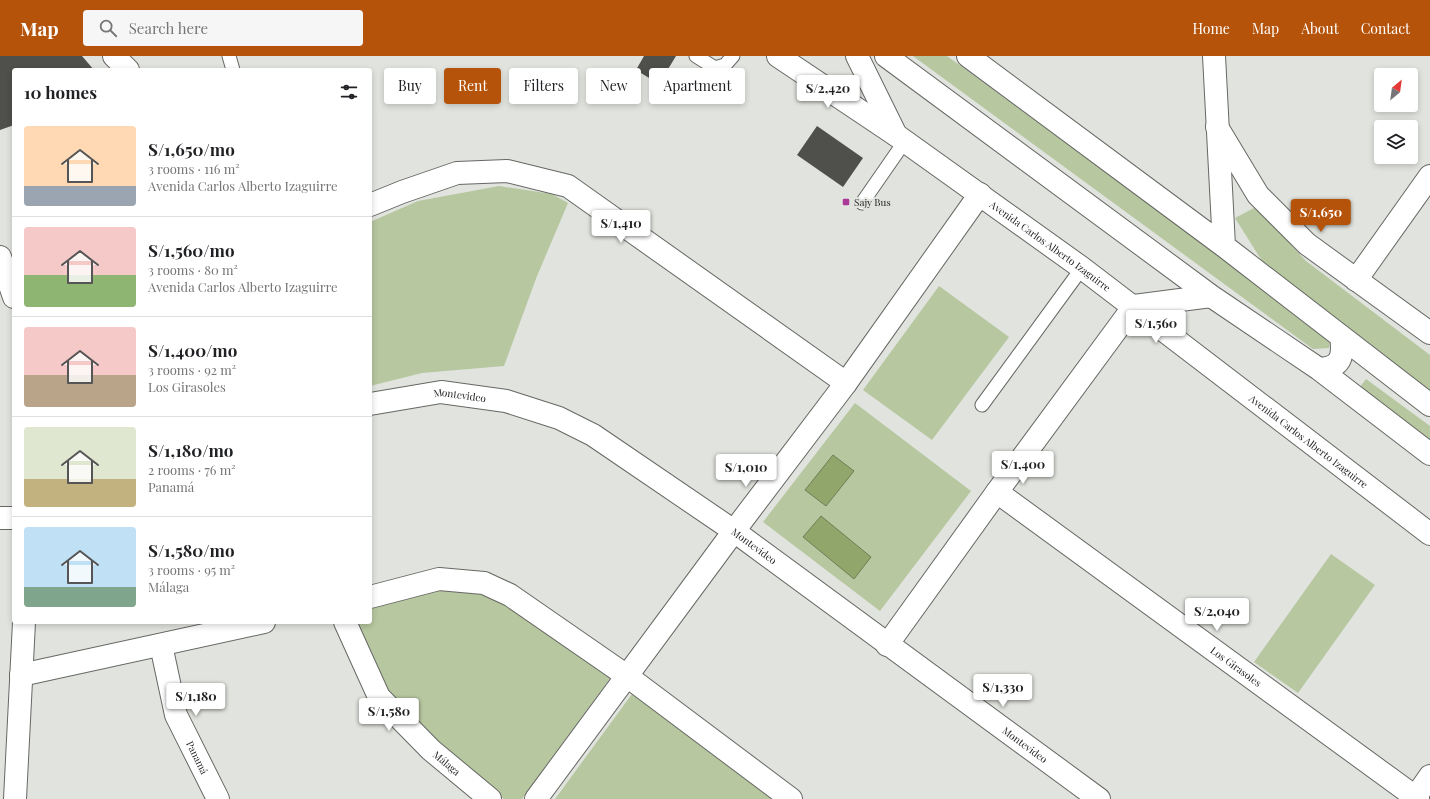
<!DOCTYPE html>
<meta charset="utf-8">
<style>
:root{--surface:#fff;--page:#f6f6f6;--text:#202124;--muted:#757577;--line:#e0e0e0;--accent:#b45309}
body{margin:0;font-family:"Playfair Display",serif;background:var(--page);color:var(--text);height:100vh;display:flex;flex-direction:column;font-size:15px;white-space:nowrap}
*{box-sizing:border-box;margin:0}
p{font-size:13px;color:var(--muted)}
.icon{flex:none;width:22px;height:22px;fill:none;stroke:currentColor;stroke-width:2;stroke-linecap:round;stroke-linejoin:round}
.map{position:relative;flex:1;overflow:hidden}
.sheet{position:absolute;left:12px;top:12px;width:360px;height:556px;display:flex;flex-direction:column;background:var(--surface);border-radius:4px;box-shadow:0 2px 6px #0003}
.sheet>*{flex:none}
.banner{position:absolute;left:384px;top:12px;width:380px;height:36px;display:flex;gap:8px}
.needle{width:26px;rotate:29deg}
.controls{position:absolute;left:1374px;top:12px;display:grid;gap:8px}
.controls a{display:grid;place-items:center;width:44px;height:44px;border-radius:4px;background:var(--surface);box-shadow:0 2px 6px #0003;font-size:20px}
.price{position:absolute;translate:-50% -34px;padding:0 9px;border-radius:4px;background:#fff;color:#222;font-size:13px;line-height:26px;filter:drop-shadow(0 1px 2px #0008)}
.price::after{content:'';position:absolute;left:50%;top:24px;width:12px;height:9px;margin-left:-6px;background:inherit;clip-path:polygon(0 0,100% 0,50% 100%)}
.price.active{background:var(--accent);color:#fff}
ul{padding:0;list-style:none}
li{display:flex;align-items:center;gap:12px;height:100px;padding:0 12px}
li+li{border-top:1px solid var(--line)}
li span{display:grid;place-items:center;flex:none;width:112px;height:80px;border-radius:4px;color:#555}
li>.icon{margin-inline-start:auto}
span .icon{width:48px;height:48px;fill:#fffc;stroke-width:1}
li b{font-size:17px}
h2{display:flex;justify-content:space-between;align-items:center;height:48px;padding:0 12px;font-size:17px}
.pill{padding:0 14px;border-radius:4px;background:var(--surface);box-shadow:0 2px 6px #0003;font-size:14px;line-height:36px}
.pill.active{background:var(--accent);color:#fff}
header{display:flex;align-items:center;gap:24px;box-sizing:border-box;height:56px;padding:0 20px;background:var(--accent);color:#fff}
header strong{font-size:19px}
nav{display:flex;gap:22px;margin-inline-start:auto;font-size:14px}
.search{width:280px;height:36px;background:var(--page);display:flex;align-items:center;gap:10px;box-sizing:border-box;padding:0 14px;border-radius:4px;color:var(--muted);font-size:15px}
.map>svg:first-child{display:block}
.green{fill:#b7c7a0}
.water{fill:#90a66b;stroke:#6f7e55}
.building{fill:#4f504c}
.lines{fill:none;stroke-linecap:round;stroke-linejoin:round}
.service-casing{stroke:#666864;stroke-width:15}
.minor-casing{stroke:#666864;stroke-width:24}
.tertiary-casing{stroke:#666864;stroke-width:24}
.primary-casing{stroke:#666864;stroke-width:24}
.service{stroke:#fff;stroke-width:13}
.minor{stroke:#fff;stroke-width:22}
.tertiary{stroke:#fff;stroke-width:22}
.primary{stroke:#fff;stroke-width:22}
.poi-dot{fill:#aa3a96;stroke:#e1e3de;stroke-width:1.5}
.labels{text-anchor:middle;stroke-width:4;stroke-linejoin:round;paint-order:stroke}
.poi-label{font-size:10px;fill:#222221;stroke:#e1e3de;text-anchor:start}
.street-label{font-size:10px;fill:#222221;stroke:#e1e3de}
</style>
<header>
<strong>Map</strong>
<div class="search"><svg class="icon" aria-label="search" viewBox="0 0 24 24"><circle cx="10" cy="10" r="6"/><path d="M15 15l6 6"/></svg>Search here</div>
<nav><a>Home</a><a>Map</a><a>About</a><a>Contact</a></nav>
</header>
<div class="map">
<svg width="1430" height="743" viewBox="0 0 1430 743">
<rect width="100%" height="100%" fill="#e1e3de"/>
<path class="green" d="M913 0H947L1331 279 1329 292 1313 293Z
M499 130 552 138 568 147 537 220 504 310 422 317 370 330V166L418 145Z
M1256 151 1306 205 1430 299V335L1274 224 1235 162Z
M939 230 1009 281 932 384 863 334Z
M1366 323 1430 370V389L1357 335Z
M855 347 971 435 880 555 763 466Z
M1331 498 1375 529 1298 637 1254 606Z
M437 530 481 534 512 547 611 621 522 743H504L459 709 386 636 355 566H370V553Z
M632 638 774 743H555Z"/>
<path class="water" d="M833 399 854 415 826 450 805 434Z
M821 460 871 501 854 523 803 481Z"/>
<path class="building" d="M0 0H82L94 14H14V69L0 74Z
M644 0H676L659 28 636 14Z
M817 70 863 102 843 131 797 99Z"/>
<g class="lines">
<g class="service-casing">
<path id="service" d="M229 0 233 14
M696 0 715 12 725 9 733 0
M862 147 905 85
M982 349 1082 212"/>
</g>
<g class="minor-casing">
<g id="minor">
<path d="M114 0 128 14"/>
<path d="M370 149 402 136 457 117 507 115 568 130 846 327"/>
<path d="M0 201 14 241"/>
<path d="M1356 224 1430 120"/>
<path id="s1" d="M370 348 441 336 506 345 559 362 593 379 734 475 1099 743"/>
<path id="s2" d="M997 436 1418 743"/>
<path d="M0 462H14"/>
<path d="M370 541 439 523 484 527 510 539 627 620 791 743"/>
<path id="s3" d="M345 566 379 641 431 694 490 743"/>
<path id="s4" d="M161 589 176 659 218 743"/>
<path d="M887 589 997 436 1134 250"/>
<path d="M21 619 264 566"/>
<path d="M15 743 24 566"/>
<path d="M536 743 734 475 846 327 980 138"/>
<path d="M1414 743 1430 720"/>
</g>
</g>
<g class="tertiary-casing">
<g id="tertiary">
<path id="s5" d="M778 0 896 79 1082 212 1430 478"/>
<path d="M1217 71 1258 139 1307 188 1430 277"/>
</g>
</g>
<g class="primary-casing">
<path id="primary" d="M857 0 896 79
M886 0 1211 240 1319 313 1430 398
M968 0 1224 190 1430 349
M1214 0 1224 190
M1134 250 1211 240
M1319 313C1341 312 1344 301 1341 280"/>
</g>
<use href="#service" class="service"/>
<use href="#minor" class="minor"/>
<use href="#tertiary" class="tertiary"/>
<use href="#primary" class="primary"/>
</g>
<rect class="poi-dot" x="842" y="142" width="8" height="8" rx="2"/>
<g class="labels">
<g class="poi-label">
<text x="854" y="150">Sajy Bus</text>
</g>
<g class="street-label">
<text dy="4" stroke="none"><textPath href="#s5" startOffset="332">Avenida Carlos Alberto Izaguirre</textPath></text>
<text dy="4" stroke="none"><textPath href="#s1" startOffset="91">Montevideo</textPath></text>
<text dy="4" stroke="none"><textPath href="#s5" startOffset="656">Avenida Carlos Alberto Izaguirre</textPath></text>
<text dy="4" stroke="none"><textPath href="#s1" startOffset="427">Montevideo</textPath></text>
<text dy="4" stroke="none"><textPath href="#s2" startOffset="296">Los Girasoles</textPath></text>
<text dy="4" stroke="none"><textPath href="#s1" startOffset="763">Montevideo</textPath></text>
<text dy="4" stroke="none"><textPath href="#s4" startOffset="119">Panamá</textPath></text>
<text dy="4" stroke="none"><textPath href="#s3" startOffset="177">Málaga</textPath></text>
</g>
</g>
</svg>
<div class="controls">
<a><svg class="needle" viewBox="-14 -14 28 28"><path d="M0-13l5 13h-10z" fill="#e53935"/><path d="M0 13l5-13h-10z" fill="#757577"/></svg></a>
<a><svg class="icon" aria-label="layers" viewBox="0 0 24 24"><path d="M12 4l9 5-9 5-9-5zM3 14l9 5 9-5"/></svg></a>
</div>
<b class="price" style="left:828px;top:53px">S/2,420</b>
<b class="price active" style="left:1321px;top:177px">S/1,650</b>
<b class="price" style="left:621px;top:188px">S/1,410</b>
<b class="price" style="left:1156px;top:288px">S/1,560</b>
<b class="price" style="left:1023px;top:429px">S/1,400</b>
<b class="price" style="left:746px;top:432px">S/1,010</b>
<b class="price" style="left:1217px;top:576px">S/2,040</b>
<b class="price" style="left:1003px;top:652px">S/1,330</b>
<b class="price" style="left:196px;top:661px">S/1,180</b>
<b class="price" style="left:389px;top:676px">S/1,580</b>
<div class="banner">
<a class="pill">Buy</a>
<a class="pill active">Rent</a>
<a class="pill">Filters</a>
<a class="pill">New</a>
<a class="pill">Apartment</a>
</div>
<section class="sheet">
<h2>10 homes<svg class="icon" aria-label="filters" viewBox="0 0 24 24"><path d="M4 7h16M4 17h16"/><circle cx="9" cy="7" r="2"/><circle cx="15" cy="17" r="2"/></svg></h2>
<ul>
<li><span style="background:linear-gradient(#ffd9b3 75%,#9aa5b1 0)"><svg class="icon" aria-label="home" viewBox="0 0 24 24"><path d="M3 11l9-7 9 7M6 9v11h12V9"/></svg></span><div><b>S/1,650/mo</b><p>3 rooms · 116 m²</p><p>Avenida Carlos Alberto Izaguirre</p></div></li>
<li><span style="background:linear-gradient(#f6c9c9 60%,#8fb573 0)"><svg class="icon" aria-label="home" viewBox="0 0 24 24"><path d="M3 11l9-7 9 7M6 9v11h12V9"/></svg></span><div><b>S/1,560/mo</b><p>3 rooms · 80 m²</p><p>Avenida Carlos Alberto Izaguirre</p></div></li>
<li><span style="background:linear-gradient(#f6c9c9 60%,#b9a48a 0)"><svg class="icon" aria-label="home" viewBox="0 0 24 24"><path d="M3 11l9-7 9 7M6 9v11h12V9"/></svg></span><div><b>S/1,400/mo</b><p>3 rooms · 92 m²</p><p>Los Girasoles</p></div></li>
<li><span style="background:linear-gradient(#dfe7d0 65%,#c2b280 0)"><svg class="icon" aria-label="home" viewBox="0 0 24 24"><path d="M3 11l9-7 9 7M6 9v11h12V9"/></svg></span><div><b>S/1,180/mo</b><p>2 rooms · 76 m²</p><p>Panamá</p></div></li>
<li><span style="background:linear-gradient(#bfe0f5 75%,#7fa58c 0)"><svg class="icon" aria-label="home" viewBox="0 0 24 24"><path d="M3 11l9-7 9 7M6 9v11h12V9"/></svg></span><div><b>S/1,580/mo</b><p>3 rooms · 95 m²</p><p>Málaga</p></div></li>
</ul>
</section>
</div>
